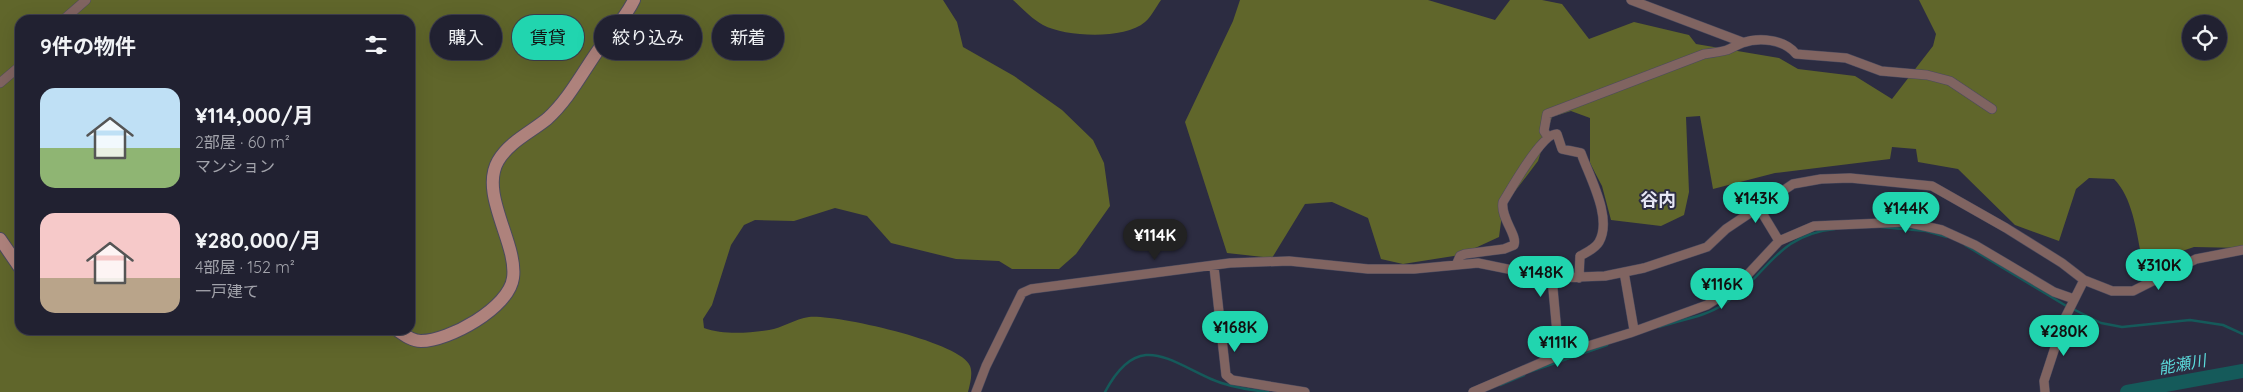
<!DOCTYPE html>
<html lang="ja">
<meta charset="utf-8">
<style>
:root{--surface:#212131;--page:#2d2e3d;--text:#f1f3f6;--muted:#a2a3ab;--line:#3e3e4d;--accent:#21d5af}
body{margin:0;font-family:Quicksand,"Noto Sans JP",sans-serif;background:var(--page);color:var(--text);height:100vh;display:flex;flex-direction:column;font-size:19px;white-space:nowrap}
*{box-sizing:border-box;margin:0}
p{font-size:16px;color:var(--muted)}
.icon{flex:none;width:28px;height:28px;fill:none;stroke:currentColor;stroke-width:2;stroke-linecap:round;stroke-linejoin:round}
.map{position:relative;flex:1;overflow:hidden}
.details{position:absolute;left:15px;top:15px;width:400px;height:320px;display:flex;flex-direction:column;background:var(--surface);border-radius:15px;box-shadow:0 5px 20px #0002,0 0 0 1px var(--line)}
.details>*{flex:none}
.banner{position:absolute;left:430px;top:15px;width:475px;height:45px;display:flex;gap:10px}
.controls{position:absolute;left:2182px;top:15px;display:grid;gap:10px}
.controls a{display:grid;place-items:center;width:45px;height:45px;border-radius:50%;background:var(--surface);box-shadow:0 5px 20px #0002,0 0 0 1px var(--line);font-size:25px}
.price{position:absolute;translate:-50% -42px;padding:0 11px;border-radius:18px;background:var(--accent);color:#111;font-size:16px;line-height:32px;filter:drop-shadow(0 1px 2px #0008)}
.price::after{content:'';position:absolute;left:50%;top:30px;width:15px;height:11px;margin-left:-8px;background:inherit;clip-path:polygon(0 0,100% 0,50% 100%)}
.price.current{background:#222;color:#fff}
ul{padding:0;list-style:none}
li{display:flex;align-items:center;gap:15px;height:125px;padding:0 25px}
li span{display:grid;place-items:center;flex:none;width:140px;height:100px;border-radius:15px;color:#555}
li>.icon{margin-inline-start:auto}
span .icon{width:60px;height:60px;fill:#fffc;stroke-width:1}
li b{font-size:21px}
h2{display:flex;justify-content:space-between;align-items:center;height:60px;padding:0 25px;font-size:21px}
.tag{padding:0 18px;border-radius:22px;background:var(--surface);box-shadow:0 5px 20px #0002,0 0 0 1px var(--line);font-size:18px;line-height:45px}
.tag.current{background:var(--accent);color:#111}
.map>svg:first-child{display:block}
.forest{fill:#60662b;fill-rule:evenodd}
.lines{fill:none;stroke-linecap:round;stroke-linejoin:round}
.stream{stroke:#155a5a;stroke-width:2.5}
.river{stroke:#155a5a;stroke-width:14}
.street-casing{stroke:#4a4a5e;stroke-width:10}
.secondary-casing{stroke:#4a4a5e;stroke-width:14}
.street{stroke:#806461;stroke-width:9}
.secondary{stroke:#ae827c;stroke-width:12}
.labels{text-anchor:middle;stroke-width:4;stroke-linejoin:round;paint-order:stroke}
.water-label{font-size:16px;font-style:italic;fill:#5bdadb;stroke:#2c2c41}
.quarter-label{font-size:18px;font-weight:bold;fill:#e7e7f5;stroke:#2c2c41}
</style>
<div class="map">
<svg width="2243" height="392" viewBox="0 0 2243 392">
<rect width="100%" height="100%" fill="#2c2c41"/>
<path class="forest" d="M0 0H943L957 22 963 47 1014 76 1062 110 1093 140 1104 163 1110 206 1076 254 1059 269H1012L999 261 956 259 891 243 867 216 835 208 794 221 755 220 744 225 731 245 712 305 703 319 704 328C723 335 749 333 769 330 782 328 795 319 809 317 834 314 962 342 970 366 973 374 970 384 968 392H0ZM20 20H410V330H20Z
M1013 0H1161C1156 7 1151 17 1145 22 1124 40 1066 37 1043 25 1032 19 1022 8 1013 0Z
M1240 0H1428L1495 20 1510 0H1542L1562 4 1589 39 1634 22 1689 35 1696 44 1779 58 1798 69 1855 76 1892 99 1933 46 1936 34 1919 0H2243V248L2194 247 2143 264C2137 237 2134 199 2114 179L2089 178 2076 189 2059 241 2015 225 1958 169 1918 162 1916 149 1892 147 1890 159 1775 173 1713 189 1700 116 1686 117 1689 192 1684 215 1661 226 1611 220 1602 186 1590 163V118L1571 111 1552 117 1538 161 1503 207 1499 237 1460 255 1403 264 1381 259 1368 218 1332 202 1305 204 1272 258 1227 253 1185 122 1233 21ZM2191 24H2219V51H2191Z"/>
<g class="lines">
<path class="stream" d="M1881 227 1926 231 1947 237
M1965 245 2068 307
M2073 309 2101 323 2122 327 2190 320 2223 325 2243 334
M1659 327C1680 320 1705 317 1724 304 1768 276 1775 235 1835 229
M1529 372 1607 345
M1500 385 1524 375
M1105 392C1137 332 1165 358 1211 379 1229 387 1249 390 1268 392"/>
<path class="river" d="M2127 392 2243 371"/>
<g class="street-casing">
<path id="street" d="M1631 0 1742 42
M63 20 86 0
M0 83 20 66
M1548 137 1544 131 1547 114 1704 54C1712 53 1720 52 1727 50 1732 48 1737 45 1742 43 1759 37 1784 39 1796 54L1846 58 1881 71 1927 75 1950 81 1992 109
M1759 208 1779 241 1814 226 1906 222 1942 230 1975 245 2054 292 2074 299
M1457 263 1460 256 1465 254 1504 249 1514 245C1518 235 1500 218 1503 202 1511 189 1543 132 1557 134L1562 149 1581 153C1589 176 1613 218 1599 242 1595 249 1587 252 1580 256L1579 278
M1214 267 1226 375 1232 380 1305 392
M1624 272 1634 330
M1552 278 1559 355
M976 392 986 366 1022 293 1031 289 1230 263 1289 261 1368 269H1414L1478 263 1552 278 1605 276 1644 268 1707 247 1726 229 1793 184 1821 179 1850 178 1932 186 2006 228 2062 263 2084 280
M1473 392 1559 355 1630 333 1707 305 1738 285 1779 241
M2045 392 2044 381 2064 320 2084 280 2112 291H2133L2196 259 2243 250"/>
</g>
<g class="secondary-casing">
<path id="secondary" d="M0 239 20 268
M397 330C404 335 412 341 421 341 449 341 509 308 513 278 518 244 479 194 498 161 509 142 531 132 547 119 569 99 582 73 599 49 611 32 625 19 634 0"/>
</g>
<use href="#street" class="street"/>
<use href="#secondary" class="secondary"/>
</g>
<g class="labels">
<g class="water-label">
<text transform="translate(2182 364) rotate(-10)" y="6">能瀬川</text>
</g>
<g class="quarter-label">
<text x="1658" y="206">谷内</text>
</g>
</g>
</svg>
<div class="controls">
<a><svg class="icon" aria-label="locate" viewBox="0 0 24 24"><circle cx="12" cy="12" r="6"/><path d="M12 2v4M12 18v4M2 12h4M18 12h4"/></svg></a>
</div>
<b class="price" style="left:1756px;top:224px">¥143K</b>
<b class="price" style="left:1906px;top:234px">¥144K</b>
<b class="price current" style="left:1155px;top:261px">¥114K</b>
<b class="price" style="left:2159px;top:291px">¥310K</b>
<b class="price" style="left:1541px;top:298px">¥148K</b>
<b class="price" style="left:1722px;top:310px">¥116K</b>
<b class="price" style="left:1235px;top:353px">¥168K</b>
<b class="price" style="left:2064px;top:357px">¥280K</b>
<b class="price" style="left:1558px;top:368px">¥111K</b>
<div class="banner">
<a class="tag">購入</a>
<a class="tag current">賃貸</a>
<a class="tag">絞り込み</a>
<a class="tag">新着</a>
</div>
<section class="details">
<h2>9件の物件<svg class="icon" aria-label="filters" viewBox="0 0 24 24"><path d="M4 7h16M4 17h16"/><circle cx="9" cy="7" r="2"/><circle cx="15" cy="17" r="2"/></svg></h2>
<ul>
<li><span style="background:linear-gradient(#bfe0f5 60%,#8fb573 0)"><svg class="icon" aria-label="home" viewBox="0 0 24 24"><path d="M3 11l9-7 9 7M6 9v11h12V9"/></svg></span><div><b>¥114,000/月</b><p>2部屋 · 60 m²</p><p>マンション</p></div></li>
<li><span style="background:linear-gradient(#f6c9c9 65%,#b9a48a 0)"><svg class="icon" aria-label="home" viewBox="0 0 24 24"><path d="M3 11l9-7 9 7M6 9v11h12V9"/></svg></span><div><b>¥280,000/月</b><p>4部屋 · 152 m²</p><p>一戸建て</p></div></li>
</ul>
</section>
</div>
